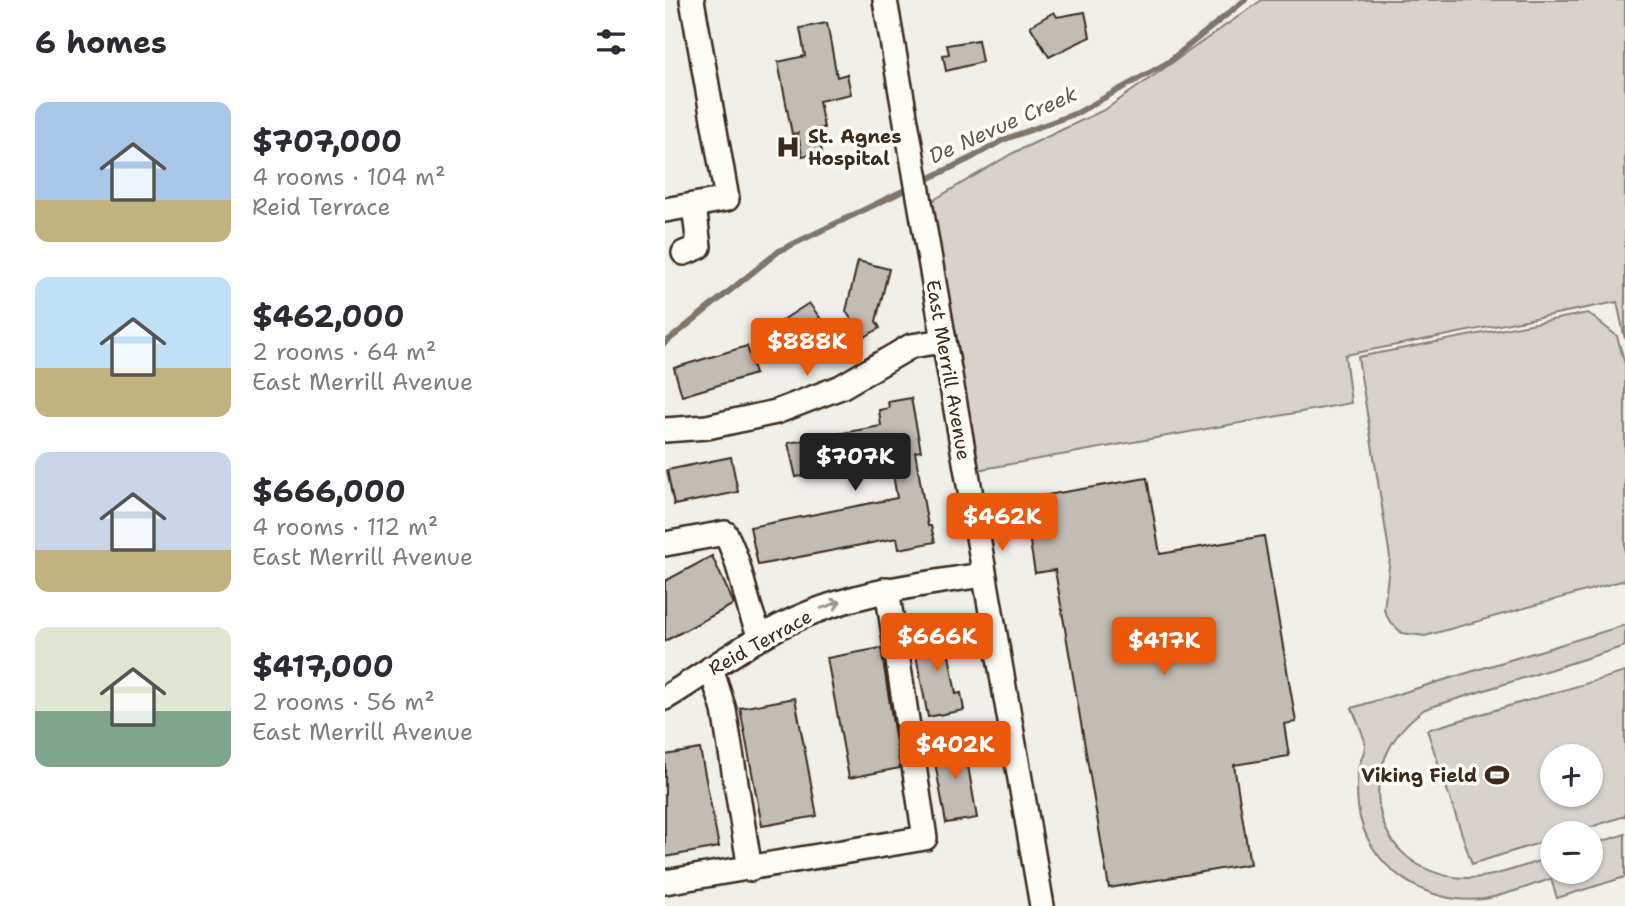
<!DOCTYPE html>
<meta charset="utf-8">
<style>
:root{--surface:#fff;--page:#f2f2f3;--text:#2b2b33;--muted:#7c7c81;--accent:#ea580c}
body{margin:0;font-family:"Shantell Sans",sans-serif;background:var(--page);color:var(--text);height:100vh;display:flex;flex-direction:column;font-size:26px;white-space:nowrap}
*{box-sizing:border-box;margin:0}
p{font-size:23px;color:var(--muted)}
.icon{flex:none;width:38px;height:38px;fill:none;stroke:currentColor;stroke-width:2;stroke-linecap:round;stroke-linejoin:round}
.map{position:relative;flex:1;overflow:hidden}
.details{display:flex;flex-direction:column;background:var(--surface);width:665px}
.details>*{flex:none}
.fabs{position:absolute;left:875px;top:744px;display:grid;gap:14px}
.fabs a{display:grid;place-items:center;width:63px;height:63px;border-radius:50%;background:var(--surface);box-shadow:0 2px 5px #0004;font-size:35px}
.price{position:absolute;translate:-50% -60px;padding:0 16px;border-radius:7px;background:var(--accent);color:#fff;font-size:23px;line-height:46px;filter:drop-shadow(0 2px 4px #0008)}
.price::after{content:'';position:absolute;left:50%;top:42px;width:21px;height:16px;margin-left:-10px;background:inherit;clip-path:polygon(0 0,100% 0,50% 100%)}
.price.selected{background:#222;color:#fff}
ul{padding:0;list-style:none}
li{display:flex;align-items:center;gap:21px;height:175px;padding:0 35px}
li span{display:grid;place-items:center;flex:none;width:196px;height:140px;border-radius:14px;color:#555}
li>.icon{margin-inline-start:auto}
span .icon{width:84px;height:84px;fill:#fffc;stroke-width:1}
li b{font-size:30px}
h2{display:flex;justify-content:space-between;align-items:center;height:84px;padding:0 35px;font-size:30px}
main{display:flex;flex:1;min-height:0}
.map>svg:first-child{display:block}
.green{fill:#d7d2cc;stroke:#897e75;stroke-width:2;fill-rule:evenodd}
.lines{fill:none;stroke-linecap:round;stroke-linejoin:round}
.stream{stroke:#80746b;stroke-width:6}
.building{fill:#c1bcb4;stroke:#3b2a1e;stroke-width:2}
.minor-casing{stroke:#3b2a1e;stroke-width:28}
.minor{stroke:#fdfcf7;stroke-width:23}
.oneway{stroke:#9c938a}
.labels{text-anchor:middle;stroke-width:7;stroke-linejoin:round;paint-order:stroke}
.poi-label{font-size:19px;font-weight:bold;fill:#3b2a1e;stroke:#fdfcf7;text-anchor:start}
.street-label{font-size:19px;fill:#3b2a1e;stroke:#fdfcf7}
.water-label{font-size:21px;font-style:italic;fill:#63554b;stroke:#fdfcf7}
</style>
<main>
<section class="details">
<h2>6 homes<svg class="icon" aria-label="filters" viewBox="0 0 24 24"><path d="M4 7h16M4 17h16"/><circle cx="9" cy="7" r="2"/><circle cx="15" cy="17" r="2"/></svg></h2>
<ul>
<li><span style="background:linear-gradient(#a9c7e8 70%,#c2b280 0)"><svg class="icon" aria-label="home" viewBox="0 0 24 24"><path d="M3 11l9-7 9 7M6 9v11h12V9"/></svg></span><div><b>$707,000</b><p>4 rooms · 104 m²</p><p>Reid Terrace</p></div></li>
<li><span style="background:linear-gradient(#bfe0f5 65%,#c2b280 0)"><svg class="icon" aria-label="home" viewBox="0 0 24 24"><path d="M3 11l9-7 9 7M6 9v11h12V9"/></svg></span><div><b>$462,000</b><p>2 rooms · 64 m²</p><p>East Merrill Avenue</p></div></li>
<li><span style="background:linear-gradient(#c9d6e8 70%,#c2b280 0)"><svg class="icon" aria-label="home" viewBox="0 0 24 24"><path d="M3 11l9-7 9 7M6 9v11h12V9"/></svg></span><div><b>$666,000</b><p>4 rooms · 112 m²</p><p>East Merrill Avenue</p></div></li>
<li><span style="background:linear-gradient(#dfe7d0 60%,#7fa58c 0)"><svg class="icon" aria-label="home" viewBox="0 0 24 24"><path d="M3 11l9-7 9 7M6 9v11h12V9"/></svg></span><div><b>$417,000</b><p>2 rooms · 56 m²</p><p>East Merrill Avenue</p></div></li>
</ul>
</section>
<div class="map">
<svg width="960" height="906" viewBox="0 0 960 906">
<rect width="100%" height="100%" fill="#f1efea"/>
<filter id="ink" filterUnits="userSpaceOnUse"><feTurbulence type="fractalNoise" baseFrequency=".0143" numOctaves="2"/><feDisplacementMap in="SourceGraphic" scale="14" xChannelSelector="R" yChannelSelector="G"/><feConvolveMatrix kernelMatrix="1 2 1 2 8 2 1 2 1" color-interpolation-filters="sRGB"/></filter>
<g filter="url(#ink)">
<path class="green" d="M597 0H960V339L952 302 680 355 686 403 301 472 257 207 348 153 441 109Z
M923 313 952 336 960 364V580L760 636 737 633 725 622 719 610 725 557 693 357Z
M960 625V646L760 709C689 757 699 863 789 877 822 882 856 866 887 857V872H926V845L960 834V877L892 898 886 879C864 886 842 895 819 899 761 906 701 867 693 807 692 795 691 782 693 770 694 762 701 751 700 744 699 733 691 719 687 708Z
M960 672V816L907 833H887V839L807 864 762 730ZM887 756H926V794H887Z"/>
<g class="lines">
<path class="stream" d="M0 343 114 251 306 158 338 140 412 113 502 63 580 0"/>
</g>
<path class="building" d="M389 12 392 17 420 12 425 37 384 57 365 26Z
M162 23 172 77 182 74 186 94 154 101 159 128 152 129 157 152 137 156 133 133 127 134 113 62 140 56 135 28Z
M313 40 317 62 281 71 278 55 284 54 282 45Z
M193 261 224 269 211 321 215 328 198 338 181 311Z
M144 303 161 326 116 360 96 334Z
M82 346 90 374 17 396 9 368Z
M246 398 256 451 250 452 263 526H266L270 542 234 549 232 538 93 565 85 527 232 498 225 456 175 465 176 469 131 477 123 443 216 426 214 410 224 408 223 402Z
M66 457 73 492 9 505 2 470Z
M482 478 495 554 599 536 631 722 619 724 624 756 569 765 585 864 444 888 390 570 370 573 358 499Z
M47 556 69 604 0 641V581Z
M284 629 287 643 282 644 291 694 296 693 299 710 263 717 247 635Z
M216 648 235 768 184 778 162 658Z
M130 698 152 816 97 826 75 708Z
M304 739 306 753 301 754 312 818 281 823 267 746Z
M35 749 54 847 0 857V755Z"/>
<g class="lines">
<g class="minor-casing">
<path id="minor" d="M220 0 377 906
M0 210 62 199 27 0
M19 253 34 247 29 205
M0 430 42 427 111 412 176 387 246 346 278 341
M0 544 60 533C78 566 79 604 96 637
M46 668 59 710 85 869
M0 698C40 674 78 645 120 624 183 593 250 585 318 575
M0 882 260 838 222 589"/>
</g>
<use href="#minor" class="minor"/>
</g>
<defs><path id="oneway-shaft" d="M-6 0H5M1.5-3L5.5 0L1.5 3" fill="none" stroke-width="1.6" stroke-linecap="round" stroke-linejoin="round" transform="scale(1.75)"/></defs>
<use class="oneway" href="#oneway-shaft" transform="translate(166 605) rotate(-19)"/>
</g>
<defs>
<g id="hospital-bare" transform="scale(1.89)"><path d="M-5-5h3v3.5h4V-5h3V5h-3V1.5h-4V5h-3Z" fill="#3b2a1e" stroke="#fdfcf7" stroke-width="2.5" paint-order="stroke"/></g>
<g id="stadium-bare" transform="scale(1.89)"><path d="M0-5a6.5 5 0 1 0 0 10a6.5 5 0 1 0 0-10ZM-3.5-1.8h7v3.6h-7Z" fill="#3b2a1e" stroke="#fdfcf7" stroke-width="2.5" paint-order="stroke"/></g>
</defs>
<g fill-rule="evenodd">
<use href="#hospital-bare" x="123" y="147"/>
<use href="#stadium-bare" x="832" y="775"/>
</g>
<g class="labels">
<g class="poi-label">
<text x="143" y="143">St. Agnes<tspan x="143" dy="22">Hospital</tspan></text>
<text x="812" y="782" text-anchor="end">Viking Field</text>
</g>
<g class="street-label">
<text transform="translate(284 370) rotate(80)" y="7">East Merrill Avenue</text>
<text transform="translate(95 642) rotate(-29)" y="7">Reid Terrace</text>
</g>
<g class="water-label">
<text transform="translate(338 125) rotate(-24)" y="7">De Nevue Creek</text>
</g>
</g>
</svg>
<div class="fabs">
<a>+</a>
<a>−</a>
</div>
<b class="price" style="left:142px;top:378px">$888K</b>
<b class="price selected" style="left:190px;top:493px">$707K</b>
<b class="price" style="left:337px;top:553px">$462K</b>
<b class="price" style="left:272px;top:673px">$666K</b>
<b class="price" style="left:499px;top:677px">$417K</b>
<b class="price" style="left:290px;top:781px">$402K</b>
</div>
</main>
